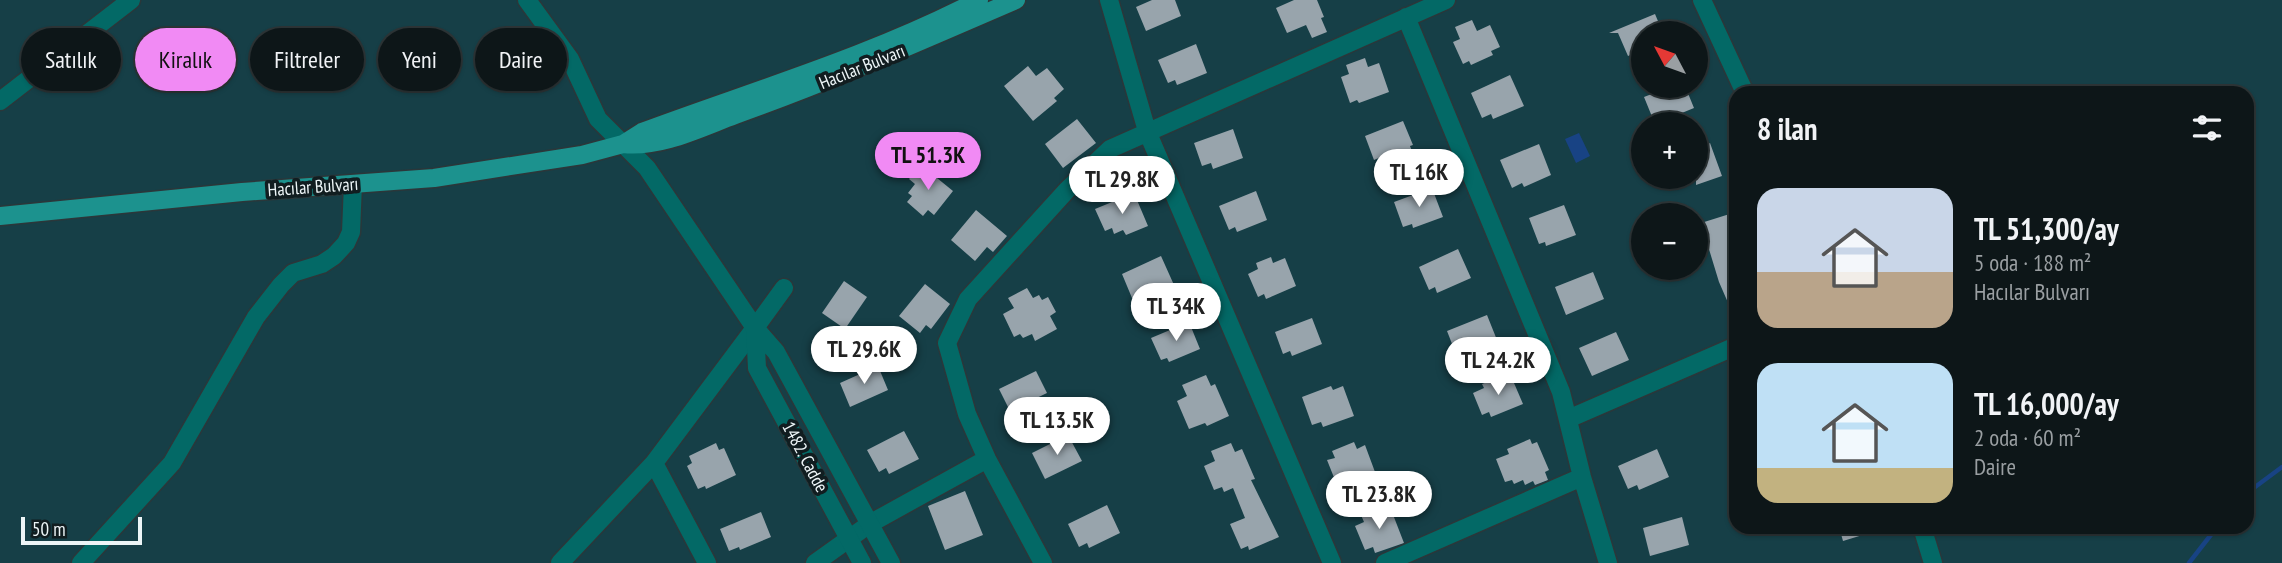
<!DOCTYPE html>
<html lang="tr">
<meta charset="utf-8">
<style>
:root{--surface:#0d1618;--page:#161f21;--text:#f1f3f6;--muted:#9a9fa2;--line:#2d3537;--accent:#f18af4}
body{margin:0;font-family:"PT Sans Narrow",sans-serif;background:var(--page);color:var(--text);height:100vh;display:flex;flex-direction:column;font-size:26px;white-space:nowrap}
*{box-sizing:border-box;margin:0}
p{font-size:23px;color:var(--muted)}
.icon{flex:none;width:38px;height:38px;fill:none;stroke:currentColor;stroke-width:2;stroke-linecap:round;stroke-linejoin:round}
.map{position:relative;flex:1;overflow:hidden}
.drawer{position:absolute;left:1729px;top:86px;width:525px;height:448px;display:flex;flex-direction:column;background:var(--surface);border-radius:21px;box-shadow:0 2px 5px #0004,0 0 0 2px var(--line)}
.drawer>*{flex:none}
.hud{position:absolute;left:21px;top:28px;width:665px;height:63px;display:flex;gap:14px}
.needle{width:46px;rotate:311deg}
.controls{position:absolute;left:1631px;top:21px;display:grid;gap:14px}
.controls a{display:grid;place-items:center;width:77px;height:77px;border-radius:50%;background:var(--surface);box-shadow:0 2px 5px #0004,0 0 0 2px var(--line);font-size:35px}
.scale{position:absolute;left:21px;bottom:18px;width:121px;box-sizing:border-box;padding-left:7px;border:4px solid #edf5f7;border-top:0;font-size:19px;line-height:24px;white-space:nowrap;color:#edf5f7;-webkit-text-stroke:5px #111d20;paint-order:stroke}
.price{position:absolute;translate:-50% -60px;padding:0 16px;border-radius:24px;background:#fff;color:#222;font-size:23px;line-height:46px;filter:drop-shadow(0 2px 4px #0008)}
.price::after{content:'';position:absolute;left:50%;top:42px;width:21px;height:16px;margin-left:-10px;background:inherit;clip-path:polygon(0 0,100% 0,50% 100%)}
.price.current{background:var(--accent);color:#111}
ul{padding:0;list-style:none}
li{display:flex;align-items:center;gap:21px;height:175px;padding:0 28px}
li span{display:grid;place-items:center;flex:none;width:196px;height:140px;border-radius:21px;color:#555}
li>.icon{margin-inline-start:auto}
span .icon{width:84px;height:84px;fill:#fffc;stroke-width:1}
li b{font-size:30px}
h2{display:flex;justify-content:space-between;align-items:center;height:84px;padding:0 28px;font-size:30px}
.chip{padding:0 24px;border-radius:32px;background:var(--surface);box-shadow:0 2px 5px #0004,0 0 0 2px var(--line);font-size:24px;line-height:63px}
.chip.current{background:var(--accent);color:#111}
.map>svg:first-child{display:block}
.green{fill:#163f47;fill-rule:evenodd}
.water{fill:#184384}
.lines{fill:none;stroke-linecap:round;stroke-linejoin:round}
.stream{stroke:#184384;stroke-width:4.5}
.building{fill:#98a4ac}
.minor-casing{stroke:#2b373a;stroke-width:21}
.tertiary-casing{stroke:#2b373a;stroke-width:21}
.secondary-casing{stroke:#2b373a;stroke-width:21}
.minor{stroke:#036966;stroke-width:18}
.tertiary{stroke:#036966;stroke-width:18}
.secondary{stroke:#1c928e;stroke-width:18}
.labels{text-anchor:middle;stroke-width:7;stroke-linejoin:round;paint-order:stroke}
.street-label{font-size:18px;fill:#edf5f7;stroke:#111d20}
</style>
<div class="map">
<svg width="2282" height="563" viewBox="0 0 2282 563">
<rect width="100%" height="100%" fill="#111d20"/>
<path class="green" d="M0 0H2282V563H0ZM1643 33H1696V86H1643ZM1736 93H2247V527H1736ZM1643 124H1696V177H1643ZM1643 215H1696V268H1643Z"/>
<path class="water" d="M1579 133 1590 156 1576 163 1565 139Z"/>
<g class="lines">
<path class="stream" d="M2247 493 2282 467
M2189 563 2217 527"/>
</g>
<path class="building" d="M1152 0H1175L1181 16 1146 31 1136 7Z
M1294 0H1317L1324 17 1321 18 1327 32 1312 38 1306 25 1287 33 1276 8Z
M1655 14 1663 33H1643V50L1628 56 1618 33H1609Z
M1472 20 1477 31 1490 25 1500 47 1491 51 1493 55 1471 65 1469 61 1463 64 1453 42 1460 39 1455 27Z
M1196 44 1207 73 1177 85 1175 80 1168 83 1158 60Z
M1365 58 1368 67 1379 63 1389 92 1359 103 1357 100 1350 103 1341 77 1349 74 1346 65Z
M1028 66 1036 76 1047 68 1064 89 1054 98 1057 101 1033 121 1004 86Z
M1510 75 1524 106 1493 119 1491 114 1482 118 1471 93Z
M1672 86H1685L1694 108 1655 124 1644 97Z
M1077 119 1096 143 1063 168 1045 144Z
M1403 121 1413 145 1410 146 1415 159 1397 166 1394 158 1383 162 1381 157 1374 160 1365 136Z
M1233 129 1243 158 1213 169 1211 163 1202 166 1194 143Z
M1710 143 1722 176 1696 185V148Z
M1539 144 1551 175 1524 187 1522 183 1512 188 1500 160Z
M921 165 953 191 934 215 928 210 923 216 907 202 912 196 908 193 915 184 909 179Z
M1432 188 1443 217 1413 228 1412 224 1403 227 1394 202Z
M1256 191 1267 220 1237 232 1235 227 1229 230 1219 206Z
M1134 193 1148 226 1126 235 1123 230 1114 234 1112 228 1105 231 1095 209Z
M1564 205 1576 235 1546 246 1545 242 1539 244 1529 218Z
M976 210 1007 236 993 252 987 247 975 261 951 240Z
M1736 212V321L1719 282 1701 223Z
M1458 249 1471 278 1437 293 1435 287 1429 290 1419 267Z
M1161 256 1174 285 1170 287 1172 292 1153 301 1150 296 1140 300 1138 295 1132 298 1122 274Z
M1271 257 1273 263 1285 258 1296 286 1266 299 1264 294 1258 297 1248 274 1258 269 1256 263Z
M1593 272 1604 299 1566 315 1555 287Z
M844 281 867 297 845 329 822 313Z
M925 284 950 304 931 329 926 325 920 333 899 316Z
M1027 288 1033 298 1039 295 1042 300 1048 297 1056 312 1050 316 1057 329 1035 341 1032 334 1023 338 1020 334 1014 337 1003 314 1014 308 1008 298Z
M1487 315 1499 345 1466 359 1462 351 1456 354 1447 331Z
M1312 318 1322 344 1292 356 1290 351 1283 354 1275 332Z
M1189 322 1200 349 1169 362 1167 358 1161 360 1151 338Z
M1616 332 1629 360 1592 376 1579 348Z
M878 366 888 390 850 407 840 383Z
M1036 371 1047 393 1010 411 999 389Z
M1206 375 1211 386 1215 384 1229 416 1207 426 1205 423 1189 429 1177 401 1187 396 1182 385Z
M1511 376 1523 404 1491 417 1489 412 1482 415 1473 393 1484 388 1482 384 1497 378 1499 382Z
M1331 386 1333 390 1343 386 1354 416 1323 427 1321 422 1312 425 1302 397Z
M904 431 919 459 889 474 886 468 879 472 867 450Z
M1068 435 1082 461 1045 479 1032 453Z
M1530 439 1532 444 1537 442 1549 470 1545 472 1548 480 1535 485 1533 481 1525 485 1523 480 1514 484 1512 480 1505 482 1496 459 1509 454 1507 449Z
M1354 442 1357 449 1365 445 1375 472 1373 473 1376 481 1347 492 1343 482 1337 485 1327 460 1335 458 1332 451Z
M716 443 719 450 724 448 736 475 706 489 705 486 698 489 687 466 692 463 689 456Z
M1231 443 1235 452 1242 449 1255 479 1251 480 1279 537 1249 550 1248 546 1241 549 1230 524 1245 518 1233 488 1224 492 1222 487 1214 490 1204 466 1215 461 1211 451Z
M1657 449 1669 477 1639 490 1637 485 1628 489 1618 466Z
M965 491 983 535 945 550 928 506Z
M1107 505 1120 533 1089 548 1087 543 1079 547 1068 524Z
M1383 506 1386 514 1392 512 1404 543 1375 553 1373 547 1365 550 1355 526 1364 522 1361 515Z
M761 512 771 537 740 550 739 547 729 551 720 529Z
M1682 517 1689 545 1650 556 1643 528Z
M1839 527H1879V530L1843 541Z"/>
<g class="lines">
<g class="minor-casing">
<path id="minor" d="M1109 0 1147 131 1332 563
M1406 17 1561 392 1582 477 1608 563
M0 101 131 0
M1568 419 1736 346
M654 463 707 563
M81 563 172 463 256 317 281 285 293 273 322 264 334 256 346 243 351 232 353 184
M560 563 654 463 755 328
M815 563 871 523 987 459
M1043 563 987 459 967 414 947 343 968 299 1067 190 1110 149 1446 0
M1385 563 1582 477"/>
</g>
<g class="tertiary-casing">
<path id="tertiary" d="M527 0 570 59 598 119 647 168 755 328 776 352 891 563
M1702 0 1745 93
M755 328 757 368 862 563
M755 328 784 288
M1922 527 1933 563"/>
</g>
<g class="secondary-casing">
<path id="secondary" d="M623 144C661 148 700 128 735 115 831 81 923 40 1016 0
M0 216 242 192 434 178 582 155 623 144 642 132C755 90 871 56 979 0"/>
</g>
<use href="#minor" class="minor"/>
<use href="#tertiary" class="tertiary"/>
<use href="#secondary" class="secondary"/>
</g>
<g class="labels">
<g class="street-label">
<text transform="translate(862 67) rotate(-22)" y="6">Hacılar Bulvarı</text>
<text transform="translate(313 187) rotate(-4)" y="6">Hacılar Bulvarı</text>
<text transform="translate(805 457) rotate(62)" y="6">1482. Cadde</text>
</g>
</g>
</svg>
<div class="controls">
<a><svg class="needle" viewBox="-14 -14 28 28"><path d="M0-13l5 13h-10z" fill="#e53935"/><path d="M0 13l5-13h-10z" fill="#9a9fa2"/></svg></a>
<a>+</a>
<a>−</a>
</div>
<div class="scale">50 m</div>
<b class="price current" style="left:928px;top:192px">TL 51.3K</b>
<b class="price" style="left:1419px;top:209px">TL 16K</b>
<b class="price" style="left:1122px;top:216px">TL 29.8K</b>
<b class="price" style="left:1176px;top:343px">TL 34K</b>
<b class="price" style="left:864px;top:386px">TL 29.6K</b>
<b class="price" style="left:1498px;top:397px">TL 24.2K</b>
<b class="price" style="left:1057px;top:457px">TL 13.5K</b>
<b class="price" style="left:1379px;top:531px">TL 23.8K</b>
<div class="hud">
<a class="chip">Satılık</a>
<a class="chip current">Kiralık</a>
<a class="chip">Filtreler</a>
<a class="chip">Yeni</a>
<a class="chip">Daire</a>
</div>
<section class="drawer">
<h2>8 ilan<svg class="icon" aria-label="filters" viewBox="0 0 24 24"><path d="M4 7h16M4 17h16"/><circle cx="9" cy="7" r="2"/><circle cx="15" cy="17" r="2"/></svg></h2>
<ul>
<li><span style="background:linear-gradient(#c9d6e8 60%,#b9a48a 0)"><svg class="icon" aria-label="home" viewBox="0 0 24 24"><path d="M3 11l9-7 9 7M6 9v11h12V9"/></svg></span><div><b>TL 51,300/ay</b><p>5 oda · 188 m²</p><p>Hacılar Bulvarı</p></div></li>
<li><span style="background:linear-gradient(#bfe0f5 75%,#c2b280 0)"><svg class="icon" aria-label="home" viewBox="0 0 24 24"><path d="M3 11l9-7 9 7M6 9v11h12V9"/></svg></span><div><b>TL 16,000/ay</b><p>2 oda · 60 m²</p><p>Daire</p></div></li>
</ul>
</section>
</div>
